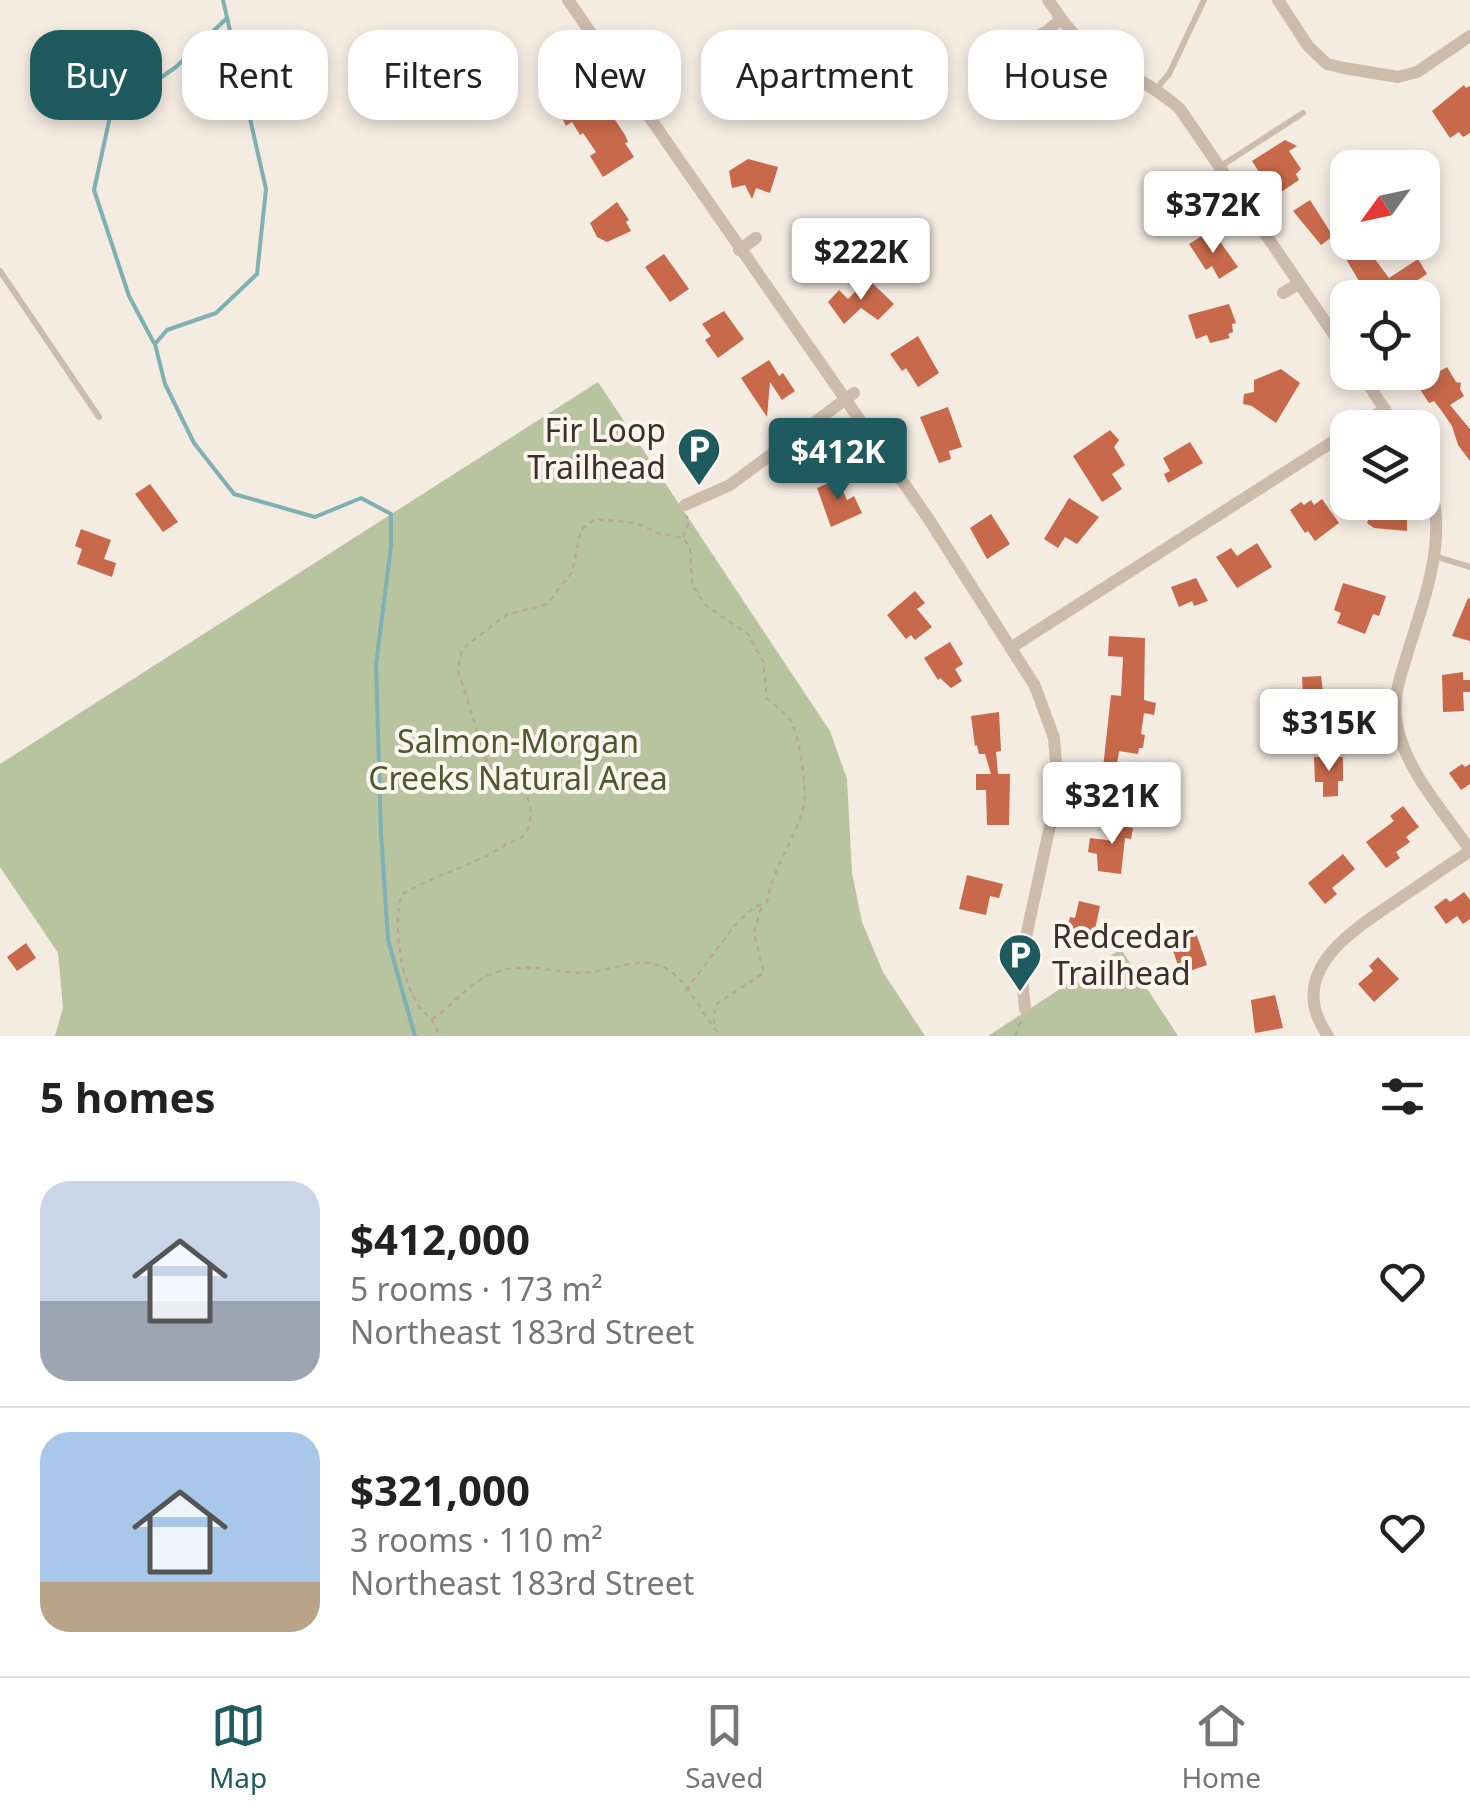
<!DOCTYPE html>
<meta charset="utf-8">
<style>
:root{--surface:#fff;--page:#f2f2f2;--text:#222;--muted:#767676;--line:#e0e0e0;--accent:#1f5a5e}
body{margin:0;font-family:"Noto Sans",sans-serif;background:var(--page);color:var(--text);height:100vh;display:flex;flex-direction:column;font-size:38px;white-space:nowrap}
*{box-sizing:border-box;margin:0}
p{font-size:32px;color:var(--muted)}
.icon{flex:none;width:55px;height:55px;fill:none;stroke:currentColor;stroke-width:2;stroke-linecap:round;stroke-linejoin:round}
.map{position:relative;height:1036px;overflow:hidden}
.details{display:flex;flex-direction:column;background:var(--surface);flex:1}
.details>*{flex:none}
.guide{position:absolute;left:30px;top:30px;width:1410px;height:90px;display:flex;gap:20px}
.needle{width:65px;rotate:237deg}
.tools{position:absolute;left:1330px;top:150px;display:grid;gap:20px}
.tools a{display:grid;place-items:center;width:110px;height:110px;border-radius:20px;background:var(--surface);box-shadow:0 5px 15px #0003;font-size:50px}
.price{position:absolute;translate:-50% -85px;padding:0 22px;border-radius:10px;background:#fff;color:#222;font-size:32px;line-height:65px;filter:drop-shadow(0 2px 5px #0008)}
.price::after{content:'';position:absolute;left:50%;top:60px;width:30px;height:22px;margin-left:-15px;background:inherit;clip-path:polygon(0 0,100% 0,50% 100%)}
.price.active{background:var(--accent);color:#fff}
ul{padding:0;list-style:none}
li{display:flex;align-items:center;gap:30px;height:250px;padding:0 40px}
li+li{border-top:2px solid var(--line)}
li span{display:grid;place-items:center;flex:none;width:280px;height:200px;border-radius:30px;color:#555}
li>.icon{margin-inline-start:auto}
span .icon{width:120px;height:120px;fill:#fffc;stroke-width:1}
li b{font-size:42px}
h2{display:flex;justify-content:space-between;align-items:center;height:120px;padding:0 40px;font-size:42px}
.pill{padding:0 35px;border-radius:30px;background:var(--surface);box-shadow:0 5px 15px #0003;font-size:35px;line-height:90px}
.pill.active{background:var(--accent);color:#fff}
.menu{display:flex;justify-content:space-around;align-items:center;height:140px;border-top:2px solid var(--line);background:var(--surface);font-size:28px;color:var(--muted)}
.menu a{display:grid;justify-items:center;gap:5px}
.menu .active{color:var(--accent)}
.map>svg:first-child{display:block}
.green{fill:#b8c4a0}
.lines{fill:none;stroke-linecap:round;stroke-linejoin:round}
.stream{stroke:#7fb0b2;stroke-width:4}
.building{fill:#c8694b}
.path{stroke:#b9a596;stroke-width:2.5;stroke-dasharray:5 5;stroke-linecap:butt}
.service{stroke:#cdbbac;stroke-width:6}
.minor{stroke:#cdbbac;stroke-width:12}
.labels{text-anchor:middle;stroke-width:8;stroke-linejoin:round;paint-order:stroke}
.poi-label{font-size:32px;fill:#3b302b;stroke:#fbf5ee;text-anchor:end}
.park-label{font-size:32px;fill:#4a5a2e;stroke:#fbf5ee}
</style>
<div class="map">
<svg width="1470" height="1036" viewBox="0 0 1470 1036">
<rect width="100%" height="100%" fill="#f4ebe1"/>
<path class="green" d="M598 382 830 731 847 779 852 873 862 922 883 972 925 1036H55L63 1008 58 953 0 867V764Z
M1121 949 1178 1036H988Z"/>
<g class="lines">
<path class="stream" d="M223 0 266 189 257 274 216 313 167 330 155 344 165 384 194 443 234 494 315 517 361 498 391 514V546L376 665 381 833 388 940 415 1036
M154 343 129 296 94 190 111 112 176 67 227 18"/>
</g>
<path class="building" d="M586 76 625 135 628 142 625 143 634 157 603 177 590 156 596 152 583 133 580 135 572 122 566 126 552 98Z
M1464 85 1466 88 1470 86V133L1463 137 1459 132 1450 138 1432 111Z
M1285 140 1297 146 1289 151 1301 169 1296 174 1299 180 1281 192 1268 186 1252 161Z
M748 159 778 167 770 193 756 188 752 199 745 185 732 188 729 171Z
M1310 200 1333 236 1321 245 1293 211Z
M617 202 629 220 626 222 631 231 607 242 597 237 590 223Z
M821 222 822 236H817L816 269 793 270 792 258H795L796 253 794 227Z
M1205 234 1212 244 1218 240 1221 243 1238 267 1219 279 1212 266 1206 270 1189 244Z
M1365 246 1389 278 1418 259 1427 274 1390 298H1369L1346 259Z
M664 254 689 289 670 302 645 267Z
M868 279 894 304 878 320 861 308 844 324 828 302 839 290 848 299Z
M1229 304 1236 323 1232 324 1233 332 1228 334 1230 338 1210 343 1207 335 1196 339 1188 315Z
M724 311 744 339 718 358 705 340 711 336 702 324Z
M918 336 939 373 918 387 906 368 902 371 890 354Z
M1422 359 1433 375 1447 367 1456 382 1461 383 1460 389 1464 396 1450 405 1470 429V461L1458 445 1452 426 1441 410 1434 401 1429 403 1421 391 1418 384 1422 382Z
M769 360 779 376 783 373 795 391 782 400 770 382 767 417 741 378Z
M1281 369 1300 383 1276 423 1252 406 1243 404 1244 394 1254 392V380Z
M948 407 962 447 949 451 951 459 939 463 920 417Z
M1110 430 1119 440 1114 447 1125 465 1112 474 1122 489 1102 502 1073 456Z
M1190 442 1203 463 1168 483 1164 474 1170 471 1163 458Z
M838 479 847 500 854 496 862 513 831 527 817 488Z
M150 484 178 522 163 532 135 494Z
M1069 498 1099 517 1077 544 1065 537 1058 548 1044 539Z
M1322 499 1339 523 1315 541 1308 531 1305 533 1290 510 1301 502 1304 505 1311 500 1314 505Z
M1374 502H1388L1391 515H1407V531L1374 528 1367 523Z
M991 514 1010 544 987 559 970 528Z
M81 529 111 540 104 559 116 563 112 577 77 564 82 549 75 546Z
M1257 543 1272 567 1237 588 1216 557 1231 548 1237 556Z
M1196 578 1208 601 1194 606 1192 601 1179 607 1171 587Z
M1343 583 1386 596 1379 616 1373 614 1365 634 1337 623 1341 613 1334 610Z
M915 591 925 603 917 609 932 627 915 640 911 635 906 639 887 615Z
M1468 598 1470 599V641L1452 636Z
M1109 636 1145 638 1144 700 1156 703 1154 715 1144 713 1141 734 1145 735 1143 748H1139L1138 754 1119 751 1116 771 1122 772 1121 779 1127 780 1125 796 1120 795 1118 814 1091 811 1095 775H1098L1099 768H1103L1111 695 1121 696 1123 657 1108 656Z
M950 642 963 664 955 669 962 681 951 688 940 678 938 680 924 658Z
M1463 672V680H1470V692H1463L1464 711 1443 712 1442 675Z
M1321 676 1326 715 1295 717 1294 695 1303 694 1302 677Z
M999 712 1001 751 996 752 998 774H1010L1009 825H987L986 790H976V774H991L985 754H979L977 745 975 746 971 716Z
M1314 757H1343V781H1338V796L1323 797V782H1315Z
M1462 764 1465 767 1470 764V784L1461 790 1449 773Z
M1403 806 1419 827 1406 837 1410 842 1396 852 1400 858 1386 868 1366 842 1394 821 1390 816Z
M1119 810 1128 811 1126 827 1133 828 1131 839 1125 838 1121 874 1098 871 1097 854 1088 852 1090 838 1115 841Z
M1343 854 1355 869 1332 888 1337 894 1325 904 1308 883Z
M967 875 1003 884 999 898 990 896 986 915 959 909Z
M1464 892 1470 900V919L1463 924 1457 916 1446 924 1434 907 1446 898 1450 902Z
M1079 901 1100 906 1093 939 1065 937 1070 917 1075 918Z
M1196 933 1207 965 1181 974 1170 942Z
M26 943 36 958 17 971 7 957Z
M1378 957 1399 979 1374 1002 1358 984 1373 971 1369 966Z
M1275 995 1283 1028 1255 1033 1251 1000Z"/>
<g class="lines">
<path class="path" d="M683 537 688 525 687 516
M686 990 735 925 753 908 767 902C773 869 791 844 802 814 809 795 800 737 790 720 785 713 774 705 767 698L763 661 748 634 704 604 692 585 690 547 683 538 658 533 636 523 595 519 581 530 572 572 547 604 506 615 462 649 458 670 485 757C496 782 519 775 528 799 532 810 532 828 523 836 517 841 508 843 502 847 469 867 436 875 402 894 391 926 402 1000 432 1019 457 1003 468 981 500 971 530 961 562 976 592 972 613 969 640 957 661 966 688 978 702 1016 721 1036
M432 1019 439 1036
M714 1024 715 1005 764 973 754 933 761 908
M1015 1036 1022 1019"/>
<path class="service" d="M1157 88 1169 74 1204 0
M1221 166 1303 113
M0 271 99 417
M1434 556 1470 567"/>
<path class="minor" d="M568 0 928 518 1035 686 1054 738 1058 789 1024 946 1022 976 1025 1009
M1048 0C1060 17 1072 35 1089 48 1119 70 1152 84 1180 109L1348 355
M1278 0 1308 46 1327 64 1344 68 1398 77 1417 72 1470 36
M1003 54 1047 31 1061 19
M739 250 756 238
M1283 293 1298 284
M1360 372 1397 428
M1355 428 1385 409
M1422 465C1454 528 1425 595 1406 658 1399 680 1392 701 1397 725 1406 771 1444 812 1470 850
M685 505 730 485 854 393
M1012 647 1348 432
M1328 1036C1285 974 1347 934 1393 903 1418 886 1444 868 1470 851"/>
</g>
<defs>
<g id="parking-pin" transform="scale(2.25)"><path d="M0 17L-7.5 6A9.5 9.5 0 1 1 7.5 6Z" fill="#1f5a5e" stroke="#fbf5ee"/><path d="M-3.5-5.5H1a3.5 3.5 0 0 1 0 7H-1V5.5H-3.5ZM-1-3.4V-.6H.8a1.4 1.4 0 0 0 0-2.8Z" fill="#fff"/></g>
</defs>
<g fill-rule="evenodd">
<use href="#parking-pin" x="699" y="449"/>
<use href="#parking-pin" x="1020" y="955"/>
</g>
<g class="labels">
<g class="poi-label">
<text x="666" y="442">Fir Loop<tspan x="666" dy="37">Trailhead</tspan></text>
<text x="1052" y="948" text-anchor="start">Redcedar<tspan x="1052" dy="37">Trailhead</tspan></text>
</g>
<g class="park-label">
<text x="518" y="753">Salmon-Morgan<tspan x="518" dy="37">Creeks Natural Area</tspan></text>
</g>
</g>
</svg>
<div class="tools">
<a><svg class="needle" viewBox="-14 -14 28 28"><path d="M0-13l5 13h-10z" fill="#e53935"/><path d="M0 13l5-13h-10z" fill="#767676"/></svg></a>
<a><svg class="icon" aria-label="locate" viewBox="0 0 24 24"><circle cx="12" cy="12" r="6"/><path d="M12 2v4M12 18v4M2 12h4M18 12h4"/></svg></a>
<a><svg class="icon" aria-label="layers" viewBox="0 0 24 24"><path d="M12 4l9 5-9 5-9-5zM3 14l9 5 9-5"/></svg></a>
</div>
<b class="price" style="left:1213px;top:256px">$372K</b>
<b class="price" style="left:861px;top:303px">$222K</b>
<b class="price active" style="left:838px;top:503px">$412K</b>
<b class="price" style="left:1329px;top:774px">$315K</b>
<b class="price" style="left:1112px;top:847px">$321K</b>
<div class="guide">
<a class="pill active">Buy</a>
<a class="pill">Rent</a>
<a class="pill">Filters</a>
<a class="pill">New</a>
<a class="pill">Apartment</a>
<a class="pill">House</a>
</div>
</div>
<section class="details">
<h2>5 homes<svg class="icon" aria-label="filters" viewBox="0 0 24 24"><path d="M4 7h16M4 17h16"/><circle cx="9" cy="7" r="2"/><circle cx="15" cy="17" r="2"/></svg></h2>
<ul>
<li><span style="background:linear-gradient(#c9d6e8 60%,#9aa5b1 0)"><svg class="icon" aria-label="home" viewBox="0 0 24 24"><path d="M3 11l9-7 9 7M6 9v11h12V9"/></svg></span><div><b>$412,000</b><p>5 rooms · 173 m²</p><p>Northeast 183rd Street</p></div><svg class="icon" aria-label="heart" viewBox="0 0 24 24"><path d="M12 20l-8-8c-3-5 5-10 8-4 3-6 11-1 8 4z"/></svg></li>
<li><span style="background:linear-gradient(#a9c7e8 75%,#b9a48a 0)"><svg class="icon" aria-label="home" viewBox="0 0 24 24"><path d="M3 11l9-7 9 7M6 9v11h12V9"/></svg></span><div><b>$321,000</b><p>3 rooms · 110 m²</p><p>Northeast 183rd Street</p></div><svg class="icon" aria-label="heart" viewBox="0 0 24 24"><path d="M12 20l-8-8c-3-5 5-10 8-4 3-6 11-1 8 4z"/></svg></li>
</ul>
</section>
<nav class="menu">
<a class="active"><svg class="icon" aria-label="map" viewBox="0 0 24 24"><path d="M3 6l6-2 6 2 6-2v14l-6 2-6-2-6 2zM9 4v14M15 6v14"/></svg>Map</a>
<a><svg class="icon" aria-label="saved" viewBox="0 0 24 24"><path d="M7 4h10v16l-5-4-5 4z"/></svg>Saved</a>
<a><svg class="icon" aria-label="home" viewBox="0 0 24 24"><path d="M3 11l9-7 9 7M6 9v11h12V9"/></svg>Home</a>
</nav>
